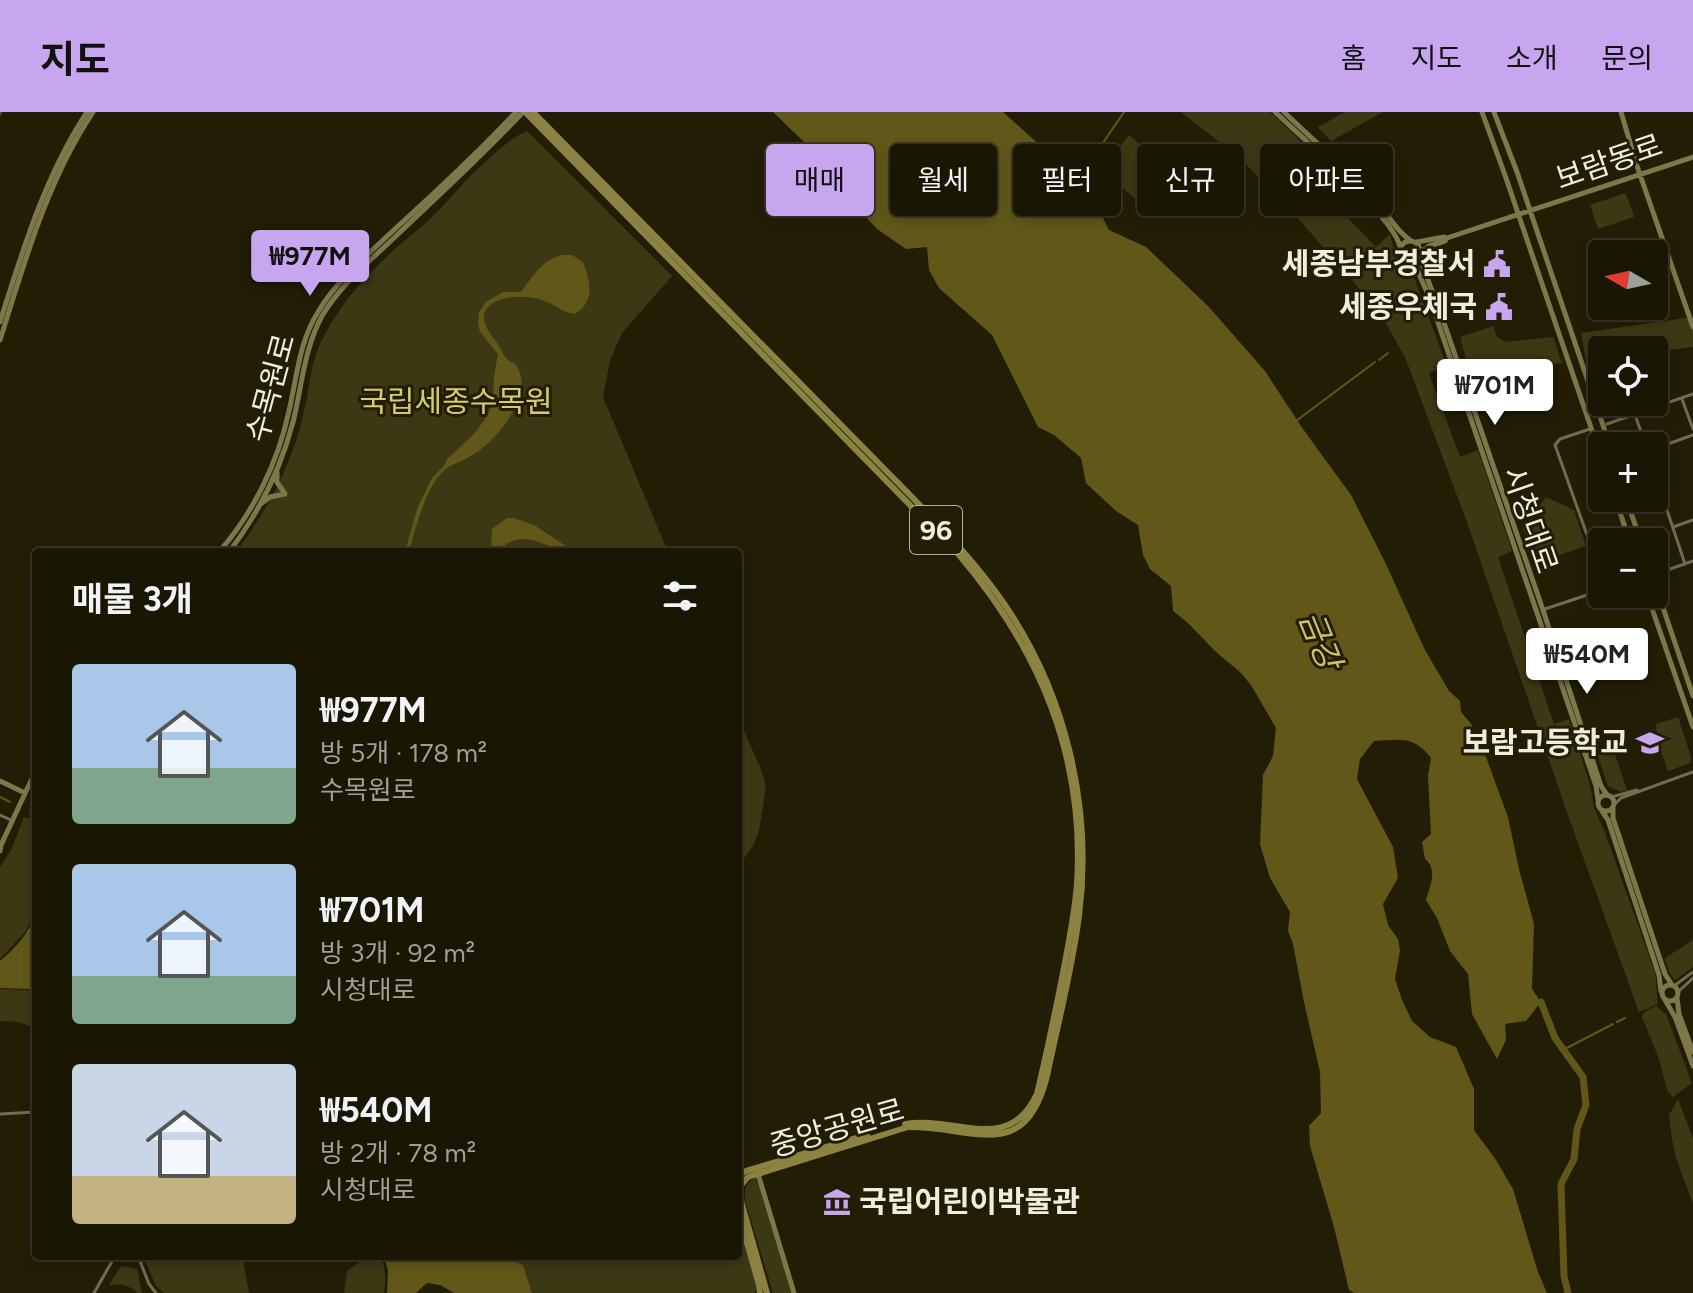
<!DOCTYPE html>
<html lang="ko">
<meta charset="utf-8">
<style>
:root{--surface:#1a1604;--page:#272313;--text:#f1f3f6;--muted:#9f9f9a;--line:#383526;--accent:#c7a6ef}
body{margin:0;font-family:Figtree,"Noto Sans KR",sans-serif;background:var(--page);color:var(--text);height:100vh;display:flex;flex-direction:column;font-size:30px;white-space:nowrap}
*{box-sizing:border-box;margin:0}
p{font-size:26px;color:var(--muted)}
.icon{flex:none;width:44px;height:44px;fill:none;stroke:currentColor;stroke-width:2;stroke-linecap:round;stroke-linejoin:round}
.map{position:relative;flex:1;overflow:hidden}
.sheet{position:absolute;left:32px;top:436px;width:710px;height:712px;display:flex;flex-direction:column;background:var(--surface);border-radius:8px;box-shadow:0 4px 12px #0003,0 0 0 2px var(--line)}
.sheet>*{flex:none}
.banner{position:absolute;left:766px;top:32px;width:760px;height:72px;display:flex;gap:16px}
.needle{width:52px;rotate:279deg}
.controls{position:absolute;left:1588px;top:128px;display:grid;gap:16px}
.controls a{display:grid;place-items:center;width:80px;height:80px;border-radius:8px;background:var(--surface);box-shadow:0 4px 12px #0003,0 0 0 2px var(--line);font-size:40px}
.price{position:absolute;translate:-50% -68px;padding:0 18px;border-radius:8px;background:#fff;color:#222;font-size:26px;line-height:52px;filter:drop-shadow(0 2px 4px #0008)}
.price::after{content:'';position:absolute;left:50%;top:48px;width:24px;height:18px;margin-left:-12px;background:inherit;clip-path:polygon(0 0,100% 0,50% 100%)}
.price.active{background:var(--accent);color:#111}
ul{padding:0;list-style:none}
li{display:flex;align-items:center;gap:24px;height:200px;padding:0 40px}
li span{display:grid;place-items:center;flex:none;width:224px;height:160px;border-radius:8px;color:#555}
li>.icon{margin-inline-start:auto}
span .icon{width:96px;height:96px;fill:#fffc;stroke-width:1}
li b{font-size:34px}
h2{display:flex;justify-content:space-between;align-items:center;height:96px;padding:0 40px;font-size:34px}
.pill{padding:0 28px;border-radius:8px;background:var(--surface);box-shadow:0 4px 12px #0003,0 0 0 2px var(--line);font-size:28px;line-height:72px}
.pill.active{background:var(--accent);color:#111}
header{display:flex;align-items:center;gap:48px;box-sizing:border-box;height:112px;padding:0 40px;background:var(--accent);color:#111}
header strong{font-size:38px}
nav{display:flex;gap:44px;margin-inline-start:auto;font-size:28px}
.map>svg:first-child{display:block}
.green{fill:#3d3814}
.water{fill:#605719}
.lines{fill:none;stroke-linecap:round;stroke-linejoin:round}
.stream{stroke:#605719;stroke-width:2}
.river{stroke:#605719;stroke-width:7}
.street{stroke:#706c52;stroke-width:3}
.secondary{stroke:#7e774a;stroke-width:5}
.primary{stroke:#8c8241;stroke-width:6}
.labels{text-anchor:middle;stroke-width:6;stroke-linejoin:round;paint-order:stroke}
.shield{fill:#221e06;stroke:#b2af9d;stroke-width:2}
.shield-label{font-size:28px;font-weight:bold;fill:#efedde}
.street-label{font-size:30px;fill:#efedde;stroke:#221e06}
.poi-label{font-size:30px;font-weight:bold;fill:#efedde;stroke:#221e06;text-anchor:end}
.park-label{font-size:30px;fill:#d7ca71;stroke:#221e06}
.water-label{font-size:32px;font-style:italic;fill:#cec169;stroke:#221e06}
</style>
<header>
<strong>지도</strong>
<nav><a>홈</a><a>지도</a><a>소개</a><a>문의</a></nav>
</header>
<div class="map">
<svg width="1693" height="1181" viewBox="0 0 1693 1181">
<rect width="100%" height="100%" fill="#221e06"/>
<path class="green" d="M1181 0H1270L1310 38 1297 53 1376 135 1390 122C1394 140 1397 149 1412 160L1447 255 1429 261 1460 345 1478 338 1512 439 1498 445 1554 612 1569 607 1590 673 1594 696 1604 718 1655 861C1657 872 1656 881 1658 892L1656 893 1639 900 1568 703 1468 413 1405 245 1378 198 1304 113 1241 47Z
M1345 0H1383L1331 29 1318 15Z
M527 19 672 164 622 221 610 248 603 285 668 440H236C267 399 291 354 303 304 309 282 310 252 320 232 340 192 362 167 395 137 409 124 424 114 437 100 460 76 497 32 527 19Z
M1129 23 1180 66 1151 100 1101 58Z
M1626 81 1634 105 1598 117 1590 93Z
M1693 205V235L1654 240V238H1602V247L1586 249 1581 221Z
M1493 214 1497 225 1506 230 1553 225 1562 251 1470 262 1460 225Z
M1546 385 1574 398 1586 434 1535 451 1523 416Z
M738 605 762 660 766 674 759 719 753 734 738 755Z
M1678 605 1691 645 1690 651 1668 659 1657 627 1656 612Z
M1613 637 1627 678 1621 680 1608 674 1597 642Z
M24 705 36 708V796L26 819 0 847V755L11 738Z
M1693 828V855L1675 868 1669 860 1665 846Z
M0 877 27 878 36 881V916L18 910 0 909Z
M1656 894 1666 902 1692 971 1673 985 1668 980 1658 944 1642 905 1644 900Z
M1678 987 1693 1026V1092L1676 1046 1672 1027 1669 1003Z
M756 1065 792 1181H773L746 1092C743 1078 745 1072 756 1065Z
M738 1114 755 1169 757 1177 754 1181H532L523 1153 502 1144H738Z
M143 1144H247L244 1153 249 1181H164L156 1174Z
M368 1144H380C386 1156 386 1168 384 1181H344L347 1159Z
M121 1154 137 1157 142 1181H137C129 1172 120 1172 109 1173Z"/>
<path class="water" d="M773 0H1003L1061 52 1069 72 1087 85 1102 104 1109 118 1146 135 1208 194 1265 259 1303 317 1351 383 1385 450 1425 538 1449 579 1460 589 1461 600 1472 613 1473 630 1486 645 1508 705 1519 757 1534 812 1532 877 1541 890 1526 909 1505 912 1506 928 1497 947 1472 902 1468 862 1450 839 1437 806 1426 788C1430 774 1438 757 1425 747L1422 730 1431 722 1428 664 1431 646C1413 623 1401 628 1374 629L1360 647 1357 667 1393 735 1398 766 1383 792 1388 813 1398 827 1400 838 1395 867 1402 888 1412 909 1430 925 1456 935 1474 977V1018L1496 1048 1513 1077 1538 1160 1547 1181H1354L1349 1178 1334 1115 1310 1034 1309 1014 1321 1001 1320 960 1304 890 1293 832 1288 819 1290 800 1270 766 1260 732 1263 663 1273 644 1276 616 1251 573 1240 560 1215 539 1188 511 1173 499 1171 474 1150 457 1143 443 1138 413 1116 399 1086 371 1081 346 1054 323 1038 315 992 223 939 176 929 158 927 135 906 137 877 117 841 78 826 51Z
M562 143H572L583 150C590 169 596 189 575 202 563 201 558 194 547 190 533 183 501 182 489 194 476 207 491 222 498 232 501 237 503 244 508 248 515 253 513 248 517 255 523 264 523 275 519 285 512 307 493 330 474 342 466 348 455 351 447 356 427 370 415 417 409 440H405L417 397 432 366 444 354 447 347 473 323 486 306 490 297 493 289 494 264 498 242 480 220 478 211 479 200 486 190 503 180H521C533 164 542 148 562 143Z
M507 406H514L534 413 575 440C546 440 524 411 498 440H489L491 438 492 417Z
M36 801V880L28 877 0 876V849C16 836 29 821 36 801Z
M384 1144H502L523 1153 532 1181H454L440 1173 427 1171 416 1181H387L388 1159Z"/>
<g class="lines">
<path class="stream" d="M0 3 1 0
M1073 75 1124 0
M1379 248 1388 241
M1296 309 1375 250
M0 685 10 690
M30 699 36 701
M1617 910 1625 906
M1563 938 1613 912"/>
<path class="river" d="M1541 890 1555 926 1583 965 1586 993 1577 1017 1574 1047 1561 1072 1564 1164 1568 1181"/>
<path class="street" d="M1654 147 1666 143
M1682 287 1693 317
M1635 303 1646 334
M1607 312 1693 282
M1590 317 1560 327 1555 333 1602 465
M1654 337 1693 323
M1654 359 1685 452
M1673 415 1693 408
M1659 461 1693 449
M1542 498 1602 478
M1611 685 1637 678
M1614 693 1621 686 1693 660
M0 703 11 708
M1674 874 1693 860
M1678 880 1693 866
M0 1002 36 1000
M138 1144 149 1172 156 1181
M94 1181 115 1144"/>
<path class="secondary" d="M1275 0C1300 24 1395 106 1400 135
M1284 0C1315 30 1348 58 1376 89 1388 102 1396 119 1410 128
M1482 0 1506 66 1602 348
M1494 0 1517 60 1610 334
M1621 0 1637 54 1693 215
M1400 139a10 10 0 1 1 20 0a10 10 0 1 1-20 0Z
M1417 130 1444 125 1447 126
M1420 141 1429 134 1445 129 1447 126 1693 45
M1419 144 1443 208 1543 498 1601 674 1607 683
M1408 149 1415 153 1430 187 1596 674 1598 688
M0 210C23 137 45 64 87 0
M0 228C25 149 47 69 93 0
M1615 386 1630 430
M1626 386 1641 430
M262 391 270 385 285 382 277 370V360
M219 440C254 400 278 350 289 299 297 265 299 230 318 200 338 166 369 142 397 115 438 78 478 40 516 0
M229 440C258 402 281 356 293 310 302 274 304 237 322 204 341 172 370 149 396 124 439 83 483 43 523 0
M1654 458 1657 462V472
M1654 469 1693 584
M1647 482 1693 615
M0 669 25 681
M1598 691a8 8 0 1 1 16 0a8 8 0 1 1-16 0Z
M1613 696V706L1665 862 1672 873
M1602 699 1608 708 1659 863 1661 879
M0 739 1 733 36 658
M1662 881a8 8 0 1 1 16 0a8 8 0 1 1-16 0Z
M1677 886 1679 902 1693 940
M1665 888 1675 905 1693 954
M758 1062 794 1181"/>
<path class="primary" d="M525 0 959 443C1040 538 1085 645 1077 772 1074 809 1066 845 1059 881 1052 915 1045 949 1037 982 1008 1044 955 1003 905 1012
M533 0 910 383C944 418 978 453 1005 493 1066 583 1093 696 1079 804 1072 858 1058 911 1047 964 1025 1053 973 1014 908 1015L748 1065 741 1073 740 1085 767 1181
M738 1064 746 1059 867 1023
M738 1100 759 1173 760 1181"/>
</g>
<defs>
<g id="civic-bare" transform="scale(2.16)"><path d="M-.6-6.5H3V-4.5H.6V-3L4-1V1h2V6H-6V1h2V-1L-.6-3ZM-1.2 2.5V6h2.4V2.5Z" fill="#c7a6ef" stroke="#221e06" stroke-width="2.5" paint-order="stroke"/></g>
<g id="school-bare" transform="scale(2.16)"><path d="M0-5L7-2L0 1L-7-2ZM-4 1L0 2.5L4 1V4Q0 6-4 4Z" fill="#c7a6ef" stroke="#221e06" stroke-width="2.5" paint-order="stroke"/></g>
<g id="museum-bare" transform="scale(2.16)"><path d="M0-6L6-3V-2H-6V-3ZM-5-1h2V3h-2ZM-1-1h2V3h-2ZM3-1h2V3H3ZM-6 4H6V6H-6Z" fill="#c7a6ef" stroke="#221e06" stroke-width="2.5" paint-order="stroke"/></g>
</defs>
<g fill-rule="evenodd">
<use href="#civic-bare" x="1497" y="152"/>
<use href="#civic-bare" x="1499" y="195"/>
<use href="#school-bare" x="1650" y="631"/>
<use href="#museum-bare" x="837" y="1090"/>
</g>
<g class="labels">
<rect class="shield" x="910" y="394" width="52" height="48" rx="6"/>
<g class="shield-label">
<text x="936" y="428">96</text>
</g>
<g class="street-label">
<text transform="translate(1609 50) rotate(-19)" y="10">보람동로</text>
<text transform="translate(271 276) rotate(-75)" y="10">수목원로</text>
<text transform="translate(1530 408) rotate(71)" y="10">시청대로</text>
<text transform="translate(837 1016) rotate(-16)" y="10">중앙공원로</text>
</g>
<g class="poi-label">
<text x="1475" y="162">세종남부경찰서</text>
<text x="1477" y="205">세종우체국</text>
<text x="1628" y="641">보람고등학교</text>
<text x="859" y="1100" text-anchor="start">국립어린이박물관</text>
</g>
<g class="park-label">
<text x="456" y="300">국립세종수목원</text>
</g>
<g class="water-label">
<text transform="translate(1320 528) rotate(68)" y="11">금강</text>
</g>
</g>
</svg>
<div class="controls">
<a><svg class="needle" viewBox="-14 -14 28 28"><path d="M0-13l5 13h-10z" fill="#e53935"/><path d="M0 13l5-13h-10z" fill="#9f9f9a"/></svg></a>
<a><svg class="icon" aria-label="locate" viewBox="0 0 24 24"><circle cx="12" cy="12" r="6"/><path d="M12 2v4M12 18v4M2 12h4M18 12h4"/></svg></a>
<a>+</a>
<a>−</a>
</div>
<b class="price active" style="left:310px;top:186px">₩977M</b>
<b class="price" style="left:1495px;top:315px">₩701M</b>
<b class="price" style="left:1587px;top:584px">₩540M</b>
<div class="banner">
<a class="pill active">매매</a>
<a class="pill">월세</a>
<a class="pill">필터</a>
<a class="pill">신규</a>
<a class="pill">아파트</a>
</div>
<section class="sheet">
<h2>매물 3개<svg class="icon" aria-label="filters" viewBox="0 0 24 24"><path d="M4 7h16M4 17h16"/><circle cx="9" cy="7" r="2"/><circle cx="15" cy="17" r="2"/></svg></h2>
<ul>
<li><span style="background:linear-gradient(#a9c7e8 65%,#7fa58c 0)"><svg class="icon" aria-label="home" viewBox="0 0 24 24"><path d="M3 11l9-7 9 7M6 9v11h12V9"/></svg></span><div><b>₩977M</b><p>방 5개 · 178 m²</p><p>수목원로</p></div></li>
<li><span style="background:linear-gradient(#a9c7e8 70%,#7fa58c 0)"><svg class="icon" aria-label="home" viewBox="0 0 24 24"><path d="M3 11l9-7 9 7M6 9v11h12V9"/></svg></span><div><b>₩701M</b><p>방 3개 · 92 m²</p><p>시청대로</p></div></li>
<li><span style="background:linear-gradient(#c9d6e8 70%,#c2b280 0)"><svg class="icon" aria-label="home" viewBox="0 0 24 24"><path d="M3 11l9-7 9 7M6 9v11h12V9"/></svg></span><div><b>₩540M</b><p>방 2개 · 78 m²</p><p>시청대로</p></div></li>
</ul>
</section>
</div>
